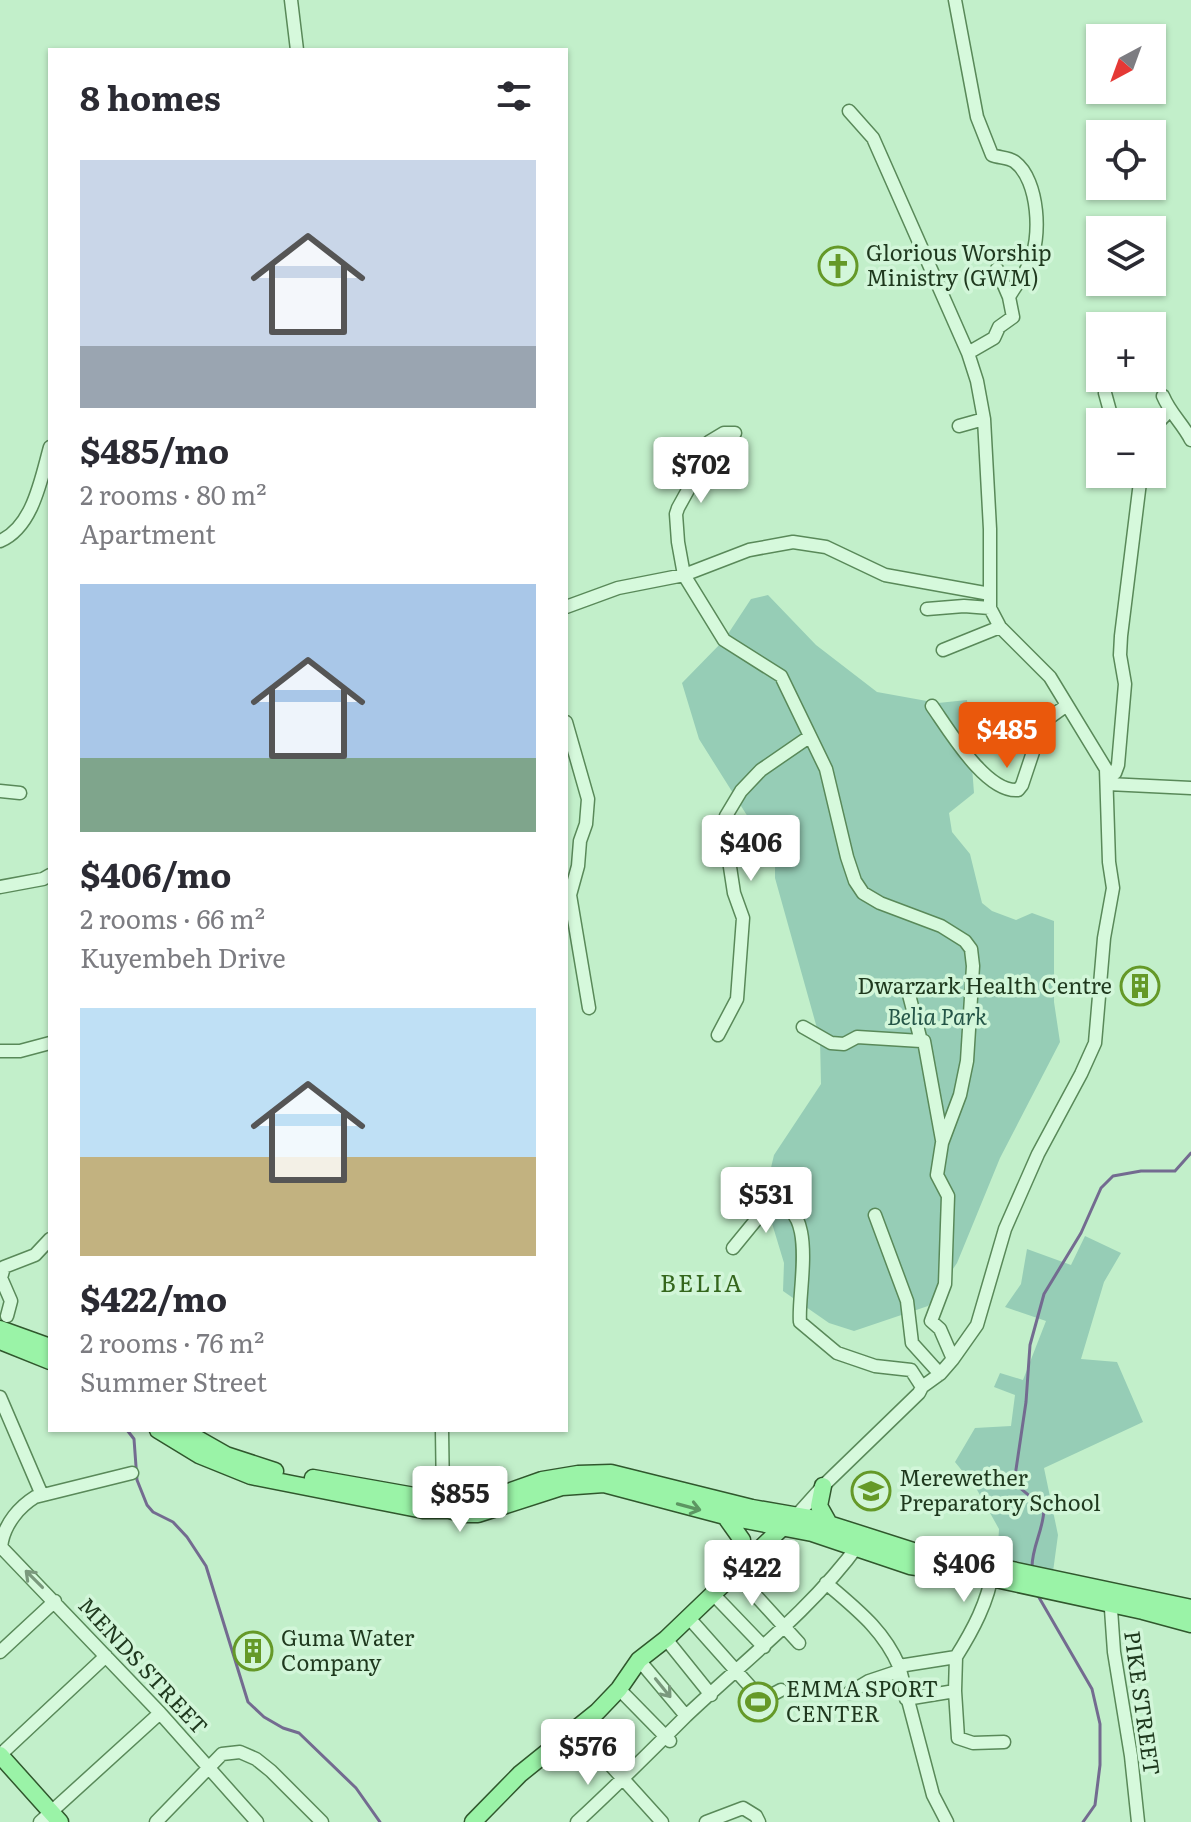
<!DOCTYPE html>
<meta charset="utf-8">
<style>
:root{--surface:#fff;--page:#f7f7f7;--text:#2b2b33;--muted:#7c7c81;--accent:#ea580c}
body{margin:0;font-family:Literata,serif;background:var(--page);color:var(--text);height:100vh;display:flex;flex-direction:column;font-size:30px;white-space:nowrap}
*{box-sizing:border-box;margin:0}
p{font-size:26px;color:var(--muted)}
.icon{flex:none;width:44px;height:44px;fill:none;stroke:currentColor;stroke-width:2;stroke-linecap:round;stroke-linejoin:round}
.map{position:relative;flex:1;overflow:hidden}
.drawer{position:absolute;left:48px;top:48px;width:520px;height:1384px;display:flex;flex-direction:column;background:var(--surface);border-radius:0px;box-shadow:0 2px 6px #0004}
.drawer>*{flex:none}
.needle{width:52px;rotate:221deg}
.fabs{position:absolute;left:1086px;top:24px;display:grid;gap:16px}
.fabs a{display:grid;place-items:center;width:80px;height:80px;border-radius:0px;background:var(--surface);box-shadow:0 2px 6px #0004;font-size:40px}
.price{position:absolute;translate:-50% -68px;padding:0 18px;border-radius:8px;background:#fff;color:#222;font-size:26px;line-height:52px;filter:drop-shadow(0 2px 4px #0008)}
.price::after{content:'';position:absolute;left:50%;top:48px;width:24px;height:18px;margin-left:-12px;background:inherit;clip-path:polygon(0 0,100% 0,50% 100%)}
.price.selected{background:var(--accent);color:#fff}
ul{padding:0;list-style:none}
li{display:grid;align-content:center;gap:16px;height:424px;padding:0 32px}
li span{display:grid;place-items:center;height:248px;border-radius:0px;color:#555}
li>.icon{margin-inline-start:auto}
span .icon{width:144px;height:144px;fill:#fffc;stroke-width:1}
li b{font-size:34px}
h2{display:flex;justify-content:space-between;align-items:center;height:96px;padding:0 32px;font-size:34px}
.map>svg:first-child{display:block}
.green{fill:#96cdb6}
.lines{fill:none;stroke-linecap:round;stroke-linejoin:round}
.stream{stroke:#736b90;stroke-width:3}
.minor-casing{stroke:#598959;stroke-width:15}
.major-casing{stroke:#30572d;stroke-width:19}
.minor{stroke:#d6f9dc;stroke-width:12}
.major{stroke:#9af3a7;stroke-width:16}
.oneway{stroke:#5c9662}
.oneway2{stroke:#7a997d}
.labels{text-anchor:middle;stroke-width:7;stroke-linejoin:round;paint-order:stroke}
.poi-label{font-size:22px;fill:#1f391e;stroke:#d2f6d9;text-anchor:start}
.park-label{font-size:22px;font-style:italic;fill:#245547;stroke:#d2f6d9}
.street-label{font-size:22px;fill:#1f391e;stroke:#d2f6d9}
.neighbourhood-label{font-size:24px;letter-spacing:2px;fill:#34661c;stroke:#d2f6d9}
</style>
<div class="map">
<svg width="1191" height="1822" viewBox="0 0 1191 1822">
<rect width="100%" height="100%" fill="#c2efca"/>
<path class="green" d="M768 595 816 645 877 692 938 703 967 700 974 793 949 813 952 832 970 854 982 903 992 911 1016 920 1032 913 1054 921V1002L1060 1042 1000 1158 957 1263 928 1306 854 1331 829 1323 783 1291 784 1263 764 1197 774 1155 821 1084 820 1039 775 878V860L699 739 682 683 724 640 751 599Z
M1085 1236 1121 1253 1104 1282 1081 1359 1117 1362 1143 1422 1044 1468 1058 1535 1052 1579 997 1562 999 1529 976 1488 955 1462 975 1428 1011 1426 1015 1395 994 1387 1000 1373 1023 1380 1046 1321 1005 1307 1021 1284 1027 1249 1071 1265Z"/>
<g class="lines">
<path class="stream" d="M127 1430 134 1439 137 1480 147 1505 153 1512 173 1522 187 1537 206 1566 248 1702 264 1717 283 1728 299 1733 356 1788 380 1822
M1032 1567C1032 1546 1044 1529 1044 1508L1014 1483 1026 1402 1030 1345 1044 1294 1081 1233 1101 1188 1113 1176 1141 1171H1175L1191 1153
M1037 1594 1092 1689 1100 1724V1765L1095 1805 1083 1822"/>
<g class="minor-casing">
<path id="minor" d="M291 0 297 50
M955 0 977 117 992 155C999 158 1009 157 1015 162 1039 180 1042 239 1029 264 1024 276 1015 286 1009 297
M968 353 994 338 999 327 1013 317 1009 297 997 269
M1105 393 1113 422
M1163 396C1170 413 1183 424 1191 440
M959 426 984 419
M1152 429 1169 411
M735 433H724L709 442 694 479 678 508 676 514 678 542 684 575 724 640 781 676 826 769 847 857 855 881 863 893 880 903 941 926 965 941 971 949 973 966 967 1061 960 1095 942 1143 937 1175 948 1196 945 1284 931 1321 940 1329 953 1359
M0 541C33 527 41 479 50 447
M566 607 618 588 684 575 749 550 793 542 826 547 885 575 990 594
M927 609 964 606 990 608
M943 650 1000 627
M932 706C949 730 986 793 1018 790L1022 785 1040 731 1049 718 1067 705
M566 722 588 799 586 824 580 841 578 866 570 895 589 1008
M1107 778 1115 773 1118 765 1125 684 1120 655 1121 636 1141 474
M1108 784 1191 788
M0 791 20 793
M0 887 43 879 50 875
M907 987 921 1041H924L942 1140
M803 1027 831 1043 844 1044 857 1037 921 1041
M718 1035 737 999 743 918 734 893 724 828 726 816 741 791 761 770 809 737
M0 1051H20L50 1043
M875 1215 907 1301 912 1343 940 1374
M733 1248 769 1204C821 1200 797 1291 800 1322L837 1353 875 1366 911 1370 922 1387
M7 1316 11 1301 1 1278 4 1267 35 1255 50 1239
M0 1397 42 1495
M442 1430 443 1499 445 1504
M797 1515 823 1486 919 1393 922 1387 940 1374 953 1359 977 1325 1005 1229 1038 1154 1081 1074 1095 1043 1104 938 1113 888 1109 862 1106 769 1050 677 1000 627 990 608V529L984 419 977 381 968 353 873 138 849 111
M0 1539 2 1541 1 1547 160 1713 257 1822
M2 1541C6 1523 19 1507 35 1497L132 1473
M736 1574 799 1643
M826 1583C856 1609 883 1629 899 1666L933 1795 947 1822
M713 1594 764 1647
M1110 1595 1114 1652 1131 1756 1138 1822
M689 1618 762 1700 781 1690
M666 1639 711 1695
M0 1652 55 1601
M639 1660 686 1716
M899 1666 956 1657C973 1630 988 1602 993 1570
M619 1689 670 1741
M955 1691 956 1657
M849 1693 869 1681 899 1671
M906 1699 955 1691 958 1738 973 1743 1004 1742
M577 1728 662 1822
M0 1755 106 1656
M40 1822 160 1713
M156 1822 222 1754 240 1752 256 1759 271 1771 322 1822
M577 1822C614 1788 650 1752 686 1716 743 1662 813 1608 859 1544
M706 1822 743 1808 756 1816 759 1822"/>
</g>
<g class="major-casing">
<path id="major" d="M0 1329 50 1347
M0 1341 50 1361
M158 1430 199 1455 251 1476 423 1510H449L465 1514H478L562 1487 604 1484 725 1516 812 1533 910 1566 991 1578 1143 1611 1191 1624
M182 1430 226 1455 275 1471
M313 1478 420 1497 483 1501 542 1480 578 1474 611 1473 752 1508 810 1518 929 1556 993 1566 1191 1608
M823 1486 819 1506 828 1522
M725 1516 742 1540 743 1566
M0 1755 60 1822
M473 1822 520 1774 597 1712 619 1689 639 1660 666 1639 787 1523"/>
</g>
<use href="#minor" class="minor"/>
<use href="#major" class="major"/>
</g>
<defs><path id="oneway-shaft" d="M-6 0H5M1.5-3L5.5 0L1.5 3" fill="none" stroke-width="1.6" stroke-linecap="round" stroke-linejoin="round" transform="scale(2)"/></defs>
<use class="oneway" href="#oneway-shaft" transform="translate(689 1507) rotate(15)"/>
<g class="oneway2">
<use href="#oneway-shaft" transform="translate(34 1579) rotate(-135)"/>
<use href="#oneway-shaft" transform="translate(663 1688) rotate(51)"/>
</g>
<defs>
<g id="church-ring" transform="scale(2)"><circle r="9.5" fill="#d2f6d9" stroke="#659928" stroke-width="1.5"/><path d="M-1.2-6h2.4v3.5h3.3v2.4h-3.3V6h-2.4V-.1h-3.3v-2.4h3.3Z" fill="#659928"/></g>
<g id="building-ring" transform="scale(2)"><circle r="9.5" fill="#d2f6d9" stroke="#659928" stroke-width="1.5"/><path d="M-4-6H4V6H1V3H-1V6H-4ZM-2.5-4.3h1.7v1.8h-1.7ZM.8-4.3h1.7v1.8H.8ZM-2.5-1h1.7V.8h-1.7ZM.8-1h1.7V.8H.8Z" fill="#659928"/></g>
<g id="school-ring" transform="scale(2)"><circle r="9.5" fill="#d2f6d9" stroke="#659928" stroke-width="1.5"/><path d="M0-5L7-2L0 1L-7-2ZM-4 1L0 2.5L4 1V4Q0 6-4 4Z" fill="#659928"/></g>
<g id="stadium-ring" transform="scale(2)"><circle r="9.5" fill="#d2f6d9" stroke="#659928" stroke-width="1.5"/><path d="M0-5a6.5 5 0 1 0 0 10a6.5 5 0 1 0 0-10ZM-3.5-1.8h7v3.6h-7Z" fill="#659928"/></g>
</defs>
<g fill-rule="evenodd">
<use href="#church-ring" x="838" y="266"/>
<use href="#building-ring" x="1140" y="986"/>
<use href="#school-ring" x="871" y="1491"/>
<use href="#building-ring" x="253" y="1651"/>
<use href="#stadium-ring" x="758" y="1702"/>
</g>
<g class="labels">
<g class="poi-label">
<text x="866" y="261">Glorious Worship<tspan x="866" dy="25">Ministry (GWM)</tspan></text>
<text x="1112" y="994" text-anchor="end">Dwarzark Health Centre</text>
<text x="899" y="1486">Merewether<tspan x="899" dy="25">Preparatory School</tspan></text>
<text x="281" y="1646">Guma Water<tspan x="281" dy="25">Company</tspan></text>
<text x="786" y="1697">EMMA SPORT<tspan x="786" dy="25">CENTER</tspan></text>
</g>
<g class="park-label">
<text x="937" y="1025">Belia Park</text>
</g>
<g class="street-label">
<text transform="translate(143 1666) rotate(47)" y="8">MENDS STREET</text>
<text transform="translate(1142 1703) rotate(82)" y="8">PIKE STREET</text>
</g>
<g class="neighbourhood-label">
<text x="702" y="1292">BELIA</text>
</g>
</g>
</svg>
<div class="fabs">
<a><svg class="needle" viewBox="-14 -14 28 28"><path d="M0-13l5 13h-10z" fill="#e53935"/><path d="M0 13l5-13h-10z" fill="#7c7c81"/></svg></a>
<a><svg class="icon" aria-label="locate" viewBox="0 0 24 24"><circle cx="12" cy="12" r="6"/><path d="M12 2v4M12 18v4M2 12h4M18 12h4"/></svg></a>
<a><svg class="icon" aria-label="layers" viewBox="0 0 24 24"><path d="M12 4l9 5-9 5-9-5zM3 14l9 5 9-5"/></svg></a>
<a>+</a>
<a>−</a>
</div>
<b class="price" style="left:701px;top:505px">$702</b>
<b class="price selected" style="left:1007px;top:770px">$485</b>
<b class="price" style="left:751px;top:883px">$406</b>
<b class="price" style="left:766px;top:1235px">$531</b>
<b class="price" style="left:460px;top:1534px">$855</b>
<b class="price" style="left:964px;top:1604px">$406</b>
<b class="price" style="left:752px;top:1608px">$422</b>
<b class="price" style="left:588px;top:1787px">$576</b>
<section class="drawer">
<h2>8 homes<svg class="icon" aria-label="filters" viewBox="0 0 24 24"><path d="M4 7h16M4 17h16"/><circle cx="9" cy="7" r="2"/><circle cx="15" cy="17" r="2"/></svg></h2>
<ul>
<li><span style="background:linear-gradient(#c9d6e8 75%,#9aa5b1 0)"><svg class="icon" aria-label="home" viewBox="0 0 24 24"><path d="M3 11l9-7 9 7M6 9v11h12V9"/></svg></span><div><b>$485/mo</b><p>2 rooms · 80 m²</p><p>Apartment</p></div></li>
<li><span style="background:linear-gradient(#a9c7e8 70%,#7fa58c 0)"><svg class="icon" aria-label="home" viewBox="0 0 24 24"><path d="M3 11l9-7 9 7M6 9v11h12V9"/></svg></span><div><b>$406/mo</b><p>2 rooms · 66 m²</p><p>Kuyembeh Drive</p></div></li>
<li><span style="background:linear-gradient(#bfe0f5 60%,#c2b280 0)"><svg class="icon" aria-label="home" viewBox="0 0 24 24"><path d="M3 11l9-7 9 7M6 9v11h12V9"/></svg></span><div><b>$422/mo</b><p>2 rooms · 76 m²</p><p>Summer Street</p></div></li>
</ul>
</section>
</div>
